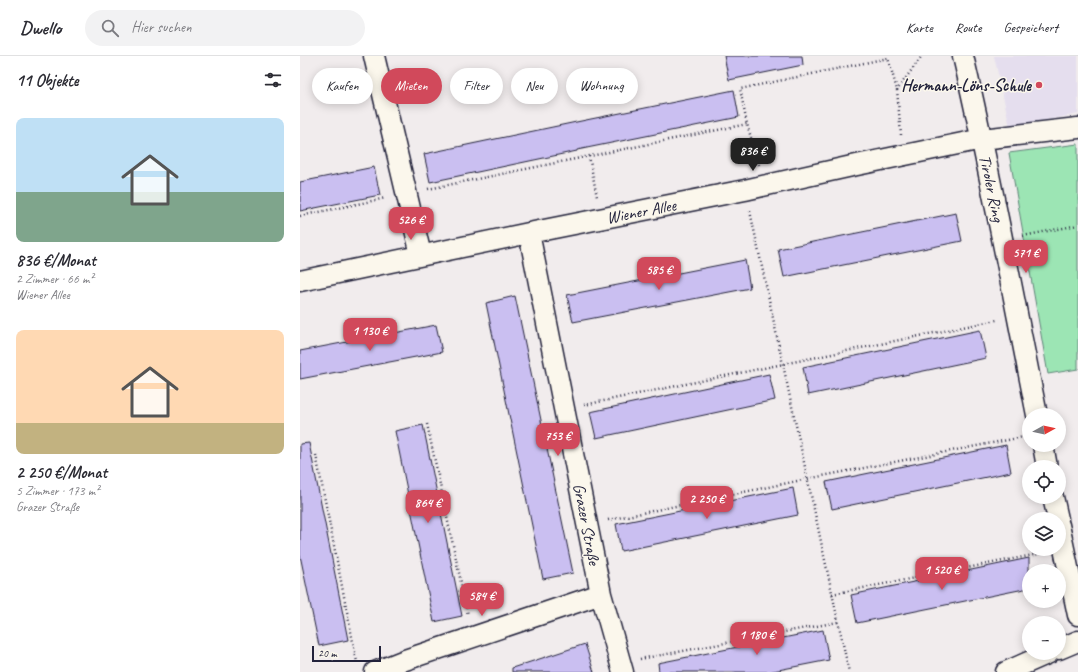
<!DOCTYPE html>
<html lang="de">
<meta charset="utf-8">
<style>
:root{--surface:#fff;--page:#f2f2f3;--text:#2b2b33;--muted:#7c7c81;--line:#e1e1e2;--accent:#d1495b}
body{margin:0;font-family:Caveat,sans-serif;background:var(--page);color:var(--text);height:100vh;display:flex;flex-direction:column;font-size:15px;white-space:nowrap}
*{box-sizing:border-box;margin:0}
p{font-size:13px;color:var(--muted)}
.icon{flex:none;width:22px;height:22px;fill:none;stroke:currentColor;stroke-width:2;stroke-linecap:round;stroke-linejoin:round}
.map{position:relative;flex:1;overflow:hidden}
.sheet{display:flex;flex-direction:column;background:var(--surface);width:300px}
.sheet>*{flex:none}
.banner{position:absolute;left:12px;top:12px;width:380px;height:36px;display:flex;gap:8px}
.needle{width:26px;rotate:82deg}
.tools{position:absolute;left:722px;top:352px;display:grid;gap:8px}
.tools a{display:grid;place-items:center;width:44px;height:44px;border-radius:50%;background:var(--surface);box-shadow:0 2px 10px #0003;font-size:20px}
.scale{position:absolute;left:12px;bottom:10px;width:69px;box-sizing:border-box;padding-left:4px;border:2px solid #22223b;border-top:0;font-size:11px;line-height:14px;white-space:nowrap;color:#22223b;-webkit-text-stroke:3px #fbf7ec;paint-order:stroke}
.price{position:absolute;translate:-50% -34px;padding:0 9px;border-radius:8px;background:var(--accent);color:#fff;font-size:13px;line-height:26px;filter:drop-shadow(0 1px 2px #0008)}
.price::after{content:'';position:absolute;left:50%;top:24px;width:12px;height:9px;margin-left:-6px;background:inherit;clip-path:polygon(0 0,100% 0,50% 100%)}
.price.selected{background:#222;color:#fff}
ul{padding:0;list-style:none}
li{display:grid;align-content:center;gap:8px;height:212px;padding:0 16px}
li span{display:grid;place-items:center;height:124px;border-radius:8px;color:#555}
li>.icon{margin-inline-start:auto}
span .icon{width:72px;height:72px;fill:#fffc;stroke-width:1}
li b{font-size:17px}
h2{display:flex;justify-content:space-between;align-items:center;height:48px;padding:0 16px;font-size:17px}
.tag{padding:0 14px;border-radius:18px;background:var(--surface);box-shadow:0 2px 10px #0003;font-size:14px;line-height:36px}
.tag.selected{background:var(--accent);color:#fff}
header{display:flex;align-items:center;gap:24px;box-sizing:border-box;height:56px;padding:0 20px;background:var(--surface);border-bottom:1px solid var(--line)}
header strong{font-size:19px}
nav{display:flex;gap:22px;margin-inline-start:auto;font-size:14px}
.search{width:280px;height:36px;background:var(--page);display:flex;align-items:center;gap:10px;box-sizing:border-box;padding:0 14px;border-radius:22px;color:var(--muted);font-size:15px}
main{display:flex;flex:1;min-height:0}
.map>svg:first-child{display:block}
.built{fill:#e5deee}
.green{fill:#9ce5b4;stroke:#5f8478}
.building{fill:#cabff1;stroke:#22223b}
.lines{fill:none;stroke-linecap:round;stroke-linejoin:round}
.street-casing{stroke:#22223b;stroke-width:23}
.path{stroke:#22223b;stroke-width:2.5;stroke-dasharray:1 3;stroke-linecap:butt}
.street{stroke:#fbf7ec;stroke-width:20}
.poi-dot{fill:#d1495b;stroke:#fbf7ec;stroke-width:1.5}
.labels{text-anchor:middle;stroke-width:3;stroke-linejoin:round;paint-order:stroke}
.poi-label{font-size:17px;font-weight:bold;fill:#22223b;stroke:#fbf7ec;text-anchor:end}
.street-label{font-size:17px;fill:#22223b;stroke:#fbf7ec}
</style>
<header>
<strong>Dwello</strong>
<div class="search"><svg class="icon" aria-label="search" viewBox="0 0 24 24"><circle cx="10" cy="10" r="6"/><path d="M15 15l6 6"/></svg>Hier suchen</div>
<nav><a>Karte</a><a>Route</a><a>Gespeichert</a></nav>
</header>
<main>
<section class="sheet">
<h2>11 Objekte<svg class="icon" aria-label="filters" viewBox="0 0 24 24"><path d="M4 7h16M4 17h16"/><circle cx="9" cy="7" r="2"/><circle cx="15" cy="17" r="2"/></svg></h2>
<ul>
<li><span style="background:linear-gradient(#bfe0f5 60%,#7fa58c 0)"><svg class="icon" aria-label="home" viewBox="0 0 24 24"><path d="M3 11l9-7 9 7M6 9v11h12V9"/></svg></span><div><b>836 €/Monat</b><p>2 Zimmer · 66 m²</p><p>Wiener Allee</p></div></li>
<li><span style="background:linear-gradient(#ffd9b3 75%,#c2b280 0)"><svg class="icon" aria-label="home" viewBox="0 0 24 24"><path d="M3 11l9-7 9 7M6 9v11h12V9"/></svg></span><div><b>2 250 €/Monat</b><p>5 Zimmer · 173 m²</p><p>Grazer Straße</p></div></li>
</ul>
</section>
<div class="map">
<svg width="778" height="616" viewBox="0 0 778 616">
<rect width="100%" height="100%" fill="#f1eced"/>
<filter id="ink" filterUnits="userSpaceOnUse"><feTurbulence type="fractalNoise" baseFrequency=".025" numOctaves="2"/><feDisplacementMap in="SourceGraphic" scale="8" xChannelSelector="R" yChannelSelector="G"/><feConvolveMatrix kernelMatrix="1 2 1 2 8 2 1 2 1" color-interpolation-filters="sRGB"/></filter>
<g filter="url(#ink)">
<path class="built" d="M694 0H778V58L710 71Z"/>
<path class="green" d="M778 88V313L748 318 709 97Z"/>
<path class="building" d="M424 0H502L503 9 429 24Z
M434 34 439 61 277 94V95L130 126 124 98 286 64Z
M74 111 80 139 0 155V126Z
M656 157 662 185 484 221 478 193Z
M445 204 450 232 273 266 267 239Z
M215 240 273 517 243 523 186 247Z
M136 269 142 296 0 323V295Z
M680 274 686 302 508 339 503 311Z
M469 318 475 344 296 382 290 356Z
M123 369 162 560 134 566 95 375Z
M9 387 48 584 19 590 0 499V388Z
M706 389 711 416 532 453 526 426Z
M493 432 498 459 321 495 316 468Z
M729 502V532L557 567 551 539Z
M523 574 529 604 468 616H359L358 607Z
M285 588 294 616H212V612Z"/>
<g class="lines">
<g class="street-casing">
<path id="street" d="M74 0 121 199
M663 0C691 119 713 239 737 359
M229 177 301 538 323 616
M0 225 229 177 445 134 552 110 682 83 778 72
M743 389 747 411
M753 441 758 463
M759 469 778 559
M759 593 778 585
M75 616 105 604 301 538
M706 616 749 597"/>
</g>
<path class="path" d="M601 79 597 34 622 0
M289 100 297 141
M459 109 447 68 440 33 588 2 597 34
M128 133 447 68
M450 155 549 616
M0 160 86 142
M723 180 778 169
M284 349 697 264
M127 368 168 559
M16 399 57 606
M308 464 507 423 723 381
M532 538 744 497
M340 603 538 566"/>
<use href="#street" class="street"/>
</g>
</g>
<circle class="poi-dot" cx="739" cy="29" r="4"/>
<g class="labels">
<g class="poi-label">
<text x="731" y="35">Hermann-Löns-Schule</text>
</g>
<g class="street-label">
<text transform="translate(692 132) rotate(78)" y="6">Tiroler Ring</text>
<text transform="translate(341 155) rotate(-11)" y="6">Wiener Allee</text>
<text transform="translate(287 468) rotate(79)" y="6">Grazer Straße</text>
</g>
</g>
</svg>
<div class="tools">
<a><svg class="needle" viewBox="-14 -14 28 28"><path d="M0-13l5 13h-10z" fill="#e53935"/><path d="M0 13l5-13h-10z" fill="#7c7c81"/></svg></a>
<a><svg class="icon" aria-label="locate" viewBox="0 0 24 24"><circle cx="12" cy="12" r="6"/><path d="M12 2v4M12 18v4M2 12h4M18 12h4"/></svg></a>
<a><svg class="icon" aria-label="layers" viewBox="0 0 24 24"><path d="M12 4l9 5-9 5-9-5zM3 14l9 5 9-5"/></svg></a>
<a>+</a>
<a>−</a>
</div>
<div class="scale">20 m</div>
<b class="price selected" style="left:453px;top:116px">836 €</b>
<b class="price" style="left:111px;top:185px">526 €</b>
<b class="price" style="left:726px;top:218px">571 €</b>
<b class="price" style="left:359px;top:235px">585 €</b>
<b class="price" style="left:70px;top:296px">1 130 €</b>
<b class="price" style="left:258px;top:401px">753 €</b>
<b class="price" style="left:407px;top:464px">2 250 €</b>
<b class="price" style="left:128px;top:468px">864 €</b>
<b class="price" style="left:642px;top:535px">1 520 €</b>
<b class="price" style="left:182px;top:561px">584 €</b>
<b class="price" style="left:457px;top:600px">1 180 €</b>
<div class="banner">
<a class="tag">Kaufen</a>
<a class="tag selected">Mieten</a>
<a class="tag">Filter</a>
<a class="tag">Neu</a>
<a class="tag">Wohnung</a>
</div>
</div>
</main>
